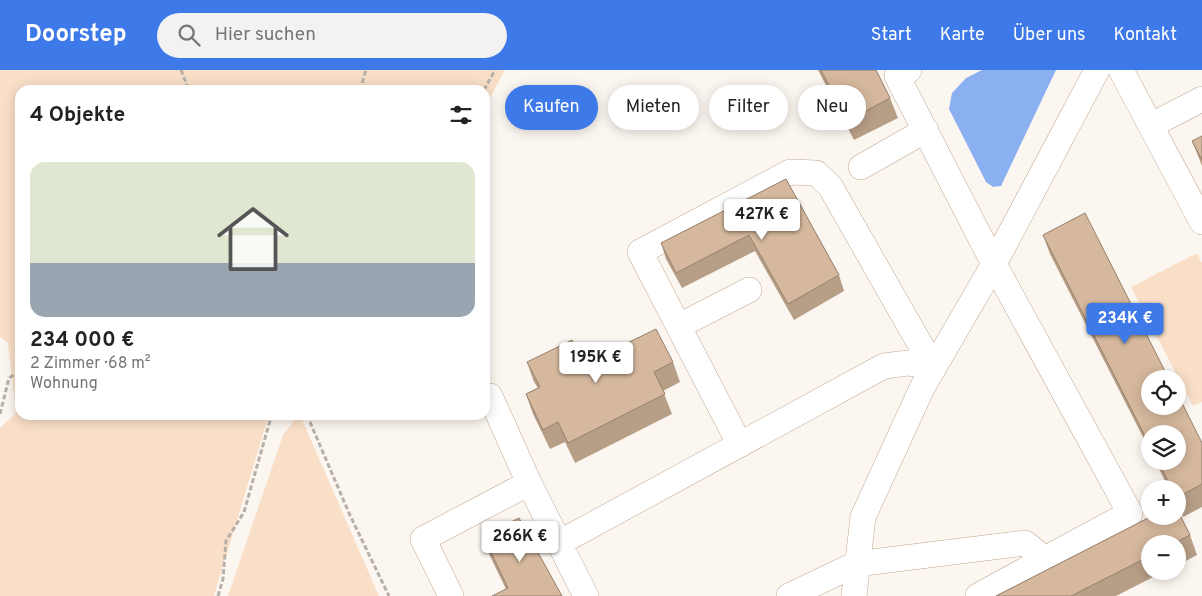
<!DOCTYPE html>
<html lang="de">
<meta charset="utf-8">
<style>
:root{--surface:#fff;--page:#f2f2f2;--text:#222;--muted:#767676;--accent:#3d79e8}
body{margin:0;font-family:Overpass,sans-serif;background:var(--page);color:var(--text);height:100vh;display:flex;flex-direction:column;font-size:19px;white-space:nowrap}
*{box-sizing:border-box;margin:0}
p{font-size:16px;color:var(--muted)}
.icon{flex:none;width:28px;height:28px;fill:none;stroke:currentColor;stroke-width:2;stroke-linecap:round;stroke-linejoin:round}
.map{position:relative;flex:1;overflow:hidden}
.sheet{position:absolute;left:15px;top:15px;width:475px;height:335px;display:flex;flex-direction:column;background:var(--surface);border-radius:15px;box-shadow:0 2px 12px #0003}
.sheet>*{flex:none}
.guide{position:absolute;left:505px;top:15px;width:475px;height:45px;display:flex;gap:10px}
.tools{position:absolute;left:1141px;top:300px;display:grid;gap:10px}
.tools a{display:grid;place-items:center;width:45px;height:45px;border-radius:50%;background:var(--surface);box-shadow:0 2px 12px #0003;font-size:25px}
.price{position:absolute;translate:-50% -42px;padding:0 11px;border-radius:5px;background:#fff;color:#222;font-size:16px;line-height:32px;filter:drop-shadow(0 1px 2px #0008)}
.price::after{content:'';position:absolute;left:50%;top:30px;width:15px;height:11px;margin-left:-8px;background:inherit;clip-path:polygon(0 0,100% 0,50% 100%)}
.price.active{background:var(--accent);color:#fff}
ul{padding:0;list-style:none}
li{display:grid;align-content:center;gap:10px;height:265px;padding:0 15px}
li span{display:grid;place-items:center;height:155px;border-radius:15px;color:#555}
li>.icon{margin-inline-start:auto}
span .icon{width:90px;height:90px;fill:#fffc;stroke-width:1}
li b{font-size:21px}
h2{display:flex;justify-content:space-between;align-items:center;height:60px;padding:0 15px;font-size:21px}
.chip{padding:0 18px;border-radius:22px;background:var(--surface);box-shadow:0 2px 12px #0003;font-size:18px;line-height:45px}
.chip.active{background:var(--accent);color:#fff}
header{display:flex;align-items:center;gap:30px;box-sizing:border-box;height:70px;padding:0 25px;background:var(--accent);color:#fff}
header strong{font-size:24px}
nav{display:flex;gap:28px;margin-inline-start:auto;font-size:18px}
.search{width:350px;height:45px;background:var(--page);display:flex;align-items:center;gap:12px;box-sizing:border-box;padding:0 18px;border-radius:28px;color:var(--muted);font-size:19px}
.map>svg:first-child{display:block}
.green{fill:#f9dfc8}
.water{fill:#8bb0f2}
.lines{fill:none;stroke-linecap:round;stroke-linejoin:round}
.minor-casing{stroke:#c3a78d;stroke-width:26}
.path{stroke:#b7b0a9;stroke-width:3;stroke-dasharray:5 2.5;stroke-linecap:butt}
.minor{stroke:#fff;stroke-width:25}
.wall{fill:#b79e87}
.building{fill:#d5b89d;stroke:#95816e}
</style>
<header>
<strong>Doorstep</strong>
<div class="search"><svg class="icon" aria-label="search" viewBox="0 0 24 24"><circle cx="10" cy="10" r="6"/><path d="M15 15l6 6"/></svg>Hier suchen</div>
<nav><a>Start</a><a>Karte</a><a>Über uns</a><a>Kontakt</a></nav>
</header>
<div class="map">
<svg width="1202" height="526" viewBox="0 0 1202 526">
<rect width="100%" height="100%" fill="#fcf6f0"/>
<path class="green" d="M0 0H505L485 37V20H20V345H269L214 526H0V358L16 343 8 273 0 267Z
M1197 183 1202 193V332L1193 336 1131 217Z
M298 345H300L379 526H228L283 365Z"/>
<path class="water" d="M982 0H1056L1001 116 993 117 986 112 949 39 952 23 966 8Z"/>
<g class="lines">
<g class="minor-casing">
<path id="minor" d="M909 0 897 6 994 194 1130 443 1045 489
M1121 0 1202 152
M1152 55 1202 29
M861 97 926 60
M679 256 749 220
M490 326 529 413 586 526
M559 473 884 296 908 293 933 297 830 116 816 103 790 102 640 182 740 375
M451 526 423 469 529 413
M789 526 856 494 1025 473 1045 489 978 526
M854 526 863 447 922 318 994 194 1097 0"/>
</g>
<path class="path" d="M181 0 189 20
M360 20 366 0
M484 20 495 0
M0 344 9 308 20 301
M307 345 349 443 389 526
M218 526 223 509 226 471 244 442 271 347 275 345"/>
<use href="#minor" class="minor"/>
</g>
<path class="wall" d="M818 0H876L890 28 898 48 854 70Z
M1202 66V96L1192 71Z
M786 109 839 205 844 221 794 250 755 181 682 218 666 189 661 173Z
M1043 165 1202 373V437L1183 447 1178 435V419H1169L1155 391H1178L1150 364V381L1050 184Z
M527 292 584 294 673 292 680 312 663 321 672 344 575 393 565 372 550 379 533 344 526 324 538 318 534 312Z
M1178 441 1190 465 1197 485 1178 495V474H1150V501H1165L1116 526H996L1152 446H1178Z
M483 466 562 526 506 519 490 486Z"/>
<path class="building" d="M821 0H876L890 28 847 51Z
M1202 66V90L1192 71Z
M786 109 839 205 788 234 749 165 676 203 661 173Z
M1085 143 1169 309H1150V336H1178V325L1202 373V414L1178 427V419H1172L1158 391H1178V364H1150V376L1043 165Z
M656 259 673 292 654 302 665 324 568 373 558 352 543 360 526 324 540 317 527 292 572 270 584 294Z
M1178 441 1190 465 1173 474H1150V486L1071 526H996L1152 446H1178Z
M519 448 562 526H492L508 518 483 466Z"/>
</svg>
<div class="tools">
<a><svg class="icon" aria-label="locate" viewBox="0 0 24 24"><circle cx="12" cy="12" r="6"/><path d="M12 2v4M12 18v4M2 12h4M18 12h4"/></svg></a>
<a><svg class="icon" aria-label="layers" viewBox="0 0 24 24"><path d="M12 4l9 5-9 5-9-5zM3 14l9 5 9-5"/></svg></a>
<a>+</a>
<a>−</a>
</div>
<b class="price" style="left:762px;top:171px">427K €</b>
<b class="price active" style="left:1125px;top:275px">234K €</b>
<b class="price" style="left:596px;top:314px">195K €</b>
<b class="price" style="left:520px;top:493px">266K €</b>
<div class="guide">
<a class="chip active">Kaufen</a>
<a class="chip">Mieten</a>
<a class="chip">Filter</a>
<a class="chip">Neu</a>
</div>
<section class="sheet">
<h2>4 Objekte<svg class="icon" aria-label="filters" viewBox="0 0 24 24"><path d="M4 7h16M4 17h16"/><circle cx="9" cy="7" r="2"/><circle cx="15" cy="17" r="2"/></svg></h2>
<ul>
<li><span style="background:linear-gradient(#dfe7d0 65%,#9aa5b1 0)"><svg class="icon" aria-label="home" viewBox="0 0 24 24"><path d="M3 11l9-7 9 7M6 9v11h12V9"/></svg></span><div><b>234 000 €</b><p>2 Zimmer · 68 m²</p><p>Wohnung</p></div></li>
</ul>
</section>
</div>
